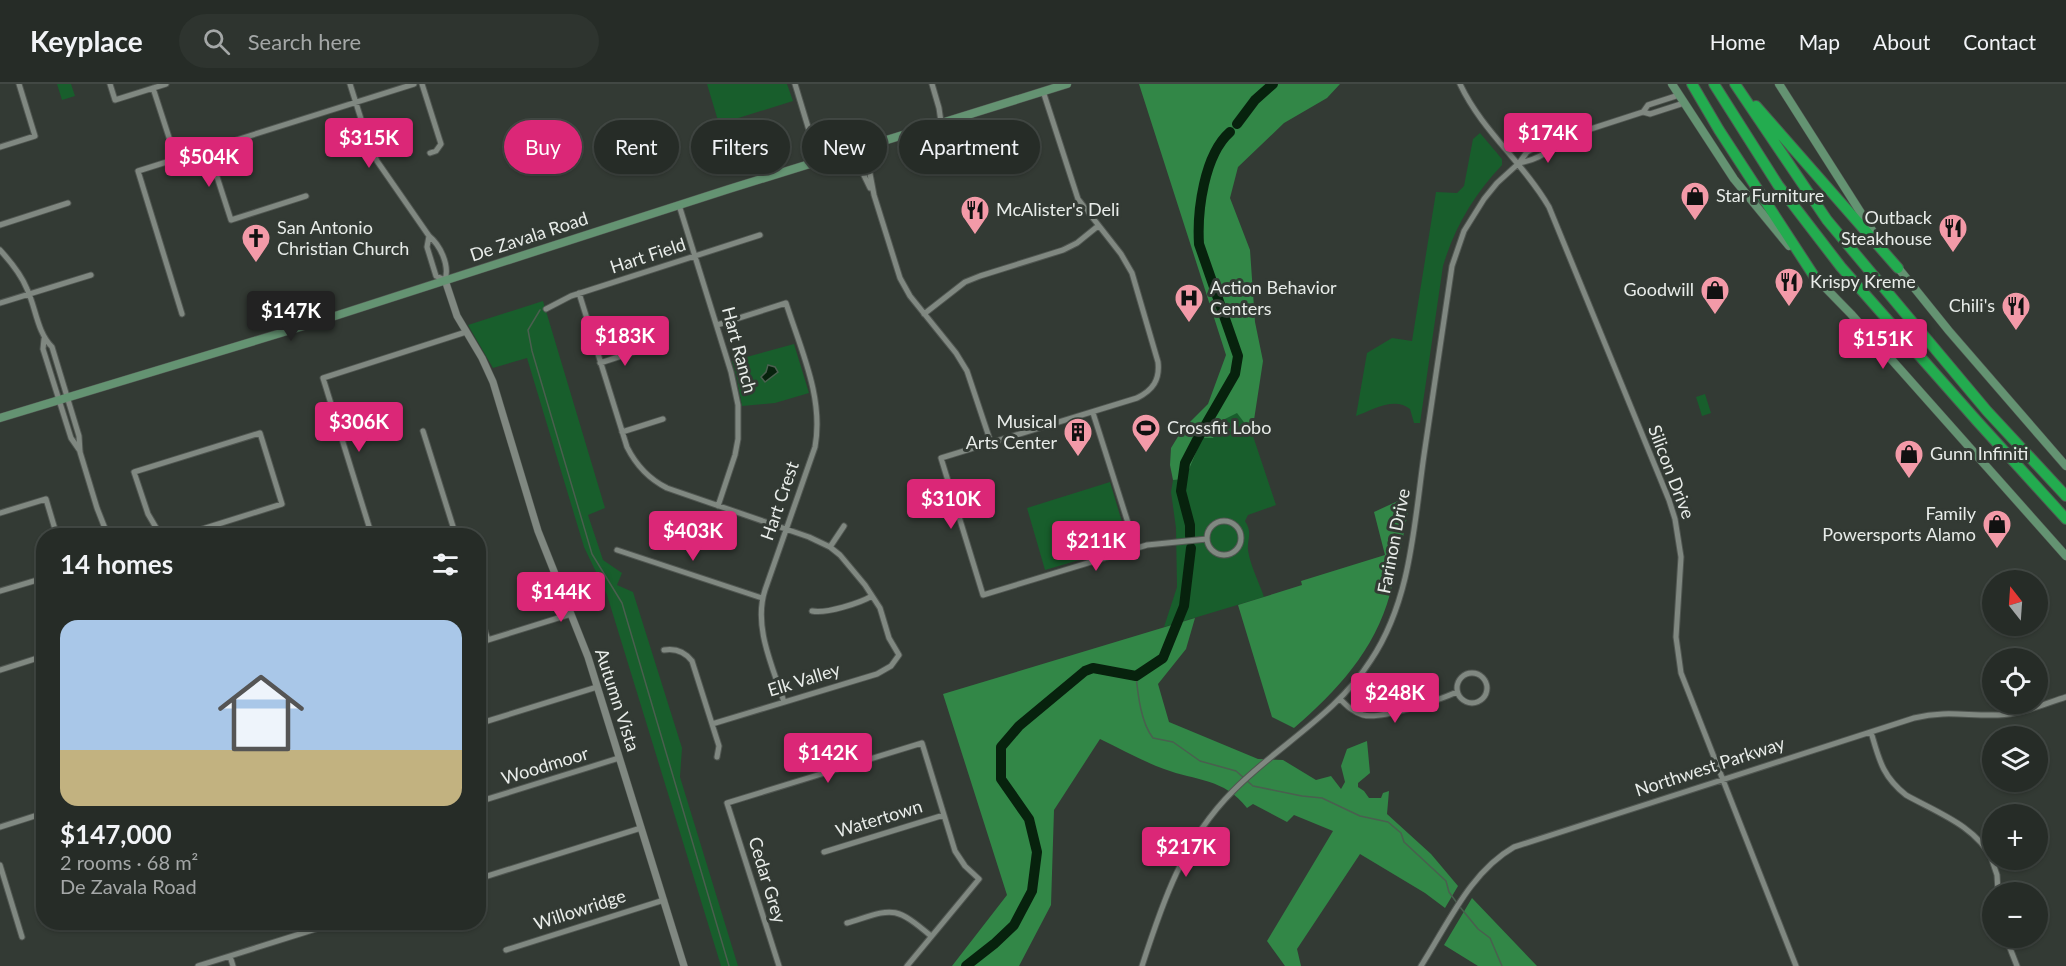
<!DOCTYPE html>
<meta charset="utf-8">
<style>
:root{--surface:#262c27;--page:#2e342f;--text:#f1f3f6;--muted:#a4a7a7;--line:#424844;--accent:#db2777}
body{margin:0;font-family:Lato,sans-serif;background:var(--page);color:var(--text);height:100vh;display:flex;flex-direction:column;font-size:22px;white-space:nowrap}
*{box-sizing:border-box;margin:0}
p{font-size:20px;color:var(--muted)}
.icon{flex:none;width:33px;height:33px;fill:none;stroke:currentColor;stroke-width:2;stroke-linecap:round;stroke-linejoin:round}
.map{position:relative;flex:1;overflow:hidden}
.sheet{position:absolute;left:36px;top:444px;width:450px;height:402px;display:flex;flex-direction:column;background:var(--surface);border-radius:24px;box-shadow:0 2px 4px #0004,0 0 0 2px var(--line)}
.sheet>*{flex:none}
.banner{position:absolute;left:504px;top:36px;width:570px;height:54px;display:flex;gap:12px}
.needle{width:39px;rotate:343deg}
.buttons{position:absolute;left:1982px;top:486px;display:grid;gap:12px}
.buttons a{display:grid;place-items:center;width:66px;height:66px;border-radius:50%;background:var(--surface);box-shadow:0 2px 4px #0004,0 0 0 2px var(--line);font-size:30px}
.price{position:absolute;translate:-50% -51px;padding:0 14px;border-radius:6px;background:var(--accent);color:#fff;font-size:20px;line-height:39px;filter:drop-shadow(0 2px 3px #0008)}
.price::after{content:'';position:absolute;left:50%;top:36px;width:18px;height:14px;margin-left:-9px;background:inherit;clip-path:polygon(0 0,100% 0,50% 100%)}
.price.active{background:#222;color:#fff}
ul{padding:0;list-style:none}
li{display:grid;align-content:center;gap:12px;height:318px;padding:0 24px}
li+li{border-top:2px solid var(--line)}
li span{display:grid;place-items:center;height:186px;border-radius:18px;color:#555}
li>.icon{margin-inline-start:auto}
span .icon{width:108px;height:108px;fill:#fffc;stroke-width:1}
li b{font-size:26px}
h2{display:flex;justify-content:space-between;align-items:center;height:72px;padding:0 24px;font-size:26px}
.tag{padding:0 21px;border-radius:27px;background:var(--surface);box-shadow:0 2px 4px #0004,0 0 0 2px var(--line);font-size:21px;line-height:54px}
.tag.active{background:var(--accent);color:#fff}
header{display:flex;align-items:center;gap:36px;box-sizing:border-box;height:84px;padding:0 30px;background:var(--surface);border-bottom:2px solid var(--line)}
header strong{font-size:28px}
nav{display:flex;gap:33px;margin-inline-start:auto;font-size:21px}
.search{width:420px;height:54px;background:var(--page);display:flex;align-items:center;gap:15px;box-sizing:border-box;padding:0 21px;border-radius:33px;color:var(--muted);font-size:22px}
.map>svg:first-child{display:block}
.green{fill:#185e2c}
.forest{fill:#328747}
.water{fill:#07220d;stroke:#4a5f4f;stroke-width:1.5}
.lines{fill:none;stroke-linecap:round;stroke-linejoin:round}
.stream{stroke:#4a5f4f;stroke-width:1.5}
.river{stroke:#07220d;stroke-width:10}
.minor-casing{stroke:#505651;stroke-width:7}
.tertiary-casing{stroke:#505651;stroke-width:8}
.secondary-casing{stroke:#505651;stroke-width:9}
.motorway-casing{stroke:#505651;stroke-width:12}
.minor{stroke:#808881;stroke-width:5}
.tertiary{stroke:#808881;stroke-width:7}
.secondary{stroke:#649372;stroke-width:8}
.motorway{stroke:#23ac4f;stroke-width:10}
.labels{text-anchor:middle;stroke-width:6;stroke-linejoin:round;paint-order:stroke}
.poi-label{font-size:18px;fill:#e8ece9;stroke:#333a34;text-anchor:start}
.street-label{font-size:18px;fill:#e8ece9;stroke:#333a34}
</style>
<header>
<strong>Keyplace</strong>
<div class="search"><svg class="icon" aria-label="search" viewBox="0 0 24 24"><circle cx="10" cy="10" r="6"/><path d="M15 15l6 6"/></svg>Search here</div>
<nav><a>Home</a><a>Map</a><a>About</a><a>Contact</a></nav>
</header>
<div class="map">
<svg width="2066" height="882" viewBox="0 0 2066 882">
<rect width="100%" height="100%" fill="#333a34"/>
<path class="green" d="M57 0H71L75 12 62 16Z
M707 0H787L793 17 719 40Z
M1480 49 1502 75V81C1474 111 1455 142 1443 182L1420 339H1414L1410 325C1395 312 1372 326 1356 332L1367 269 1392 254 1412 257 1436 108 1457 109 1464 102 1473 55Z
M543 217 605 424 588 431 603 476 622 489 617 501 633 508 682 664 680 693 738 882H721L607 511 584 463 527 274 493 284 468 241Z
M794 260 809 309 775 319 742 322 737 295 732 277Z
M1705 310 1711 329 1702 332 1696 313Z
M1237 328 1252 349 1276 421 1248 431 1245 437C1253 450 1247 454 1248 466 1250 481 1259 498 1264 513L1164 543 1177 503 1176 444 1171 408 1173 396 1185 395 1202 354 1213 353 1221 337Z
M1110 398 1128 458 1123 463 1045 486 1027 424Z"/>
<path class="forest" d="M1139 0H1340L1327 14 1284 39 1238 83 1230 114 1250 166 1255 238 1263 277 1252 349 1237 329 1221 337 1213 354H1202L1185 395 1173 396 1170 381 1171 364 1182 346 1208 320 1226 271Z
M1400 416 1408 428C1402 456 1398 484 1390 510 1375 566 1336 608 1294 644L1272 633 1238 521 1302 501 1301 497 1385 471 1374 428Z
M1195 534 1186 565 1158 600 1169 638 1258 675 1283 676 1316 696 1331 692 1341 705 1345 698 1341 682 1347 665 1367 657 1370 689 1358 699V703L1364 707 1369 714H1381L1383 709 1389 707 1387 730 1431 770 1458 802 1445 824 1425 809 1360 770 1297 865 1301 882H1285L1267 857 1333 747 1294 731 1287 738 1253 720 1247 724C1224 694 1196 697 1164 685 1142 677 1121 665 1100 655L1054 726 1051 821 1019 882H952L1007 811 943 610Z
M1472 814 1537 882H1478L1444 861Z"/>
<path class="water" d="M768 281 775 283 778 288 765 298 761 293 766 288Z"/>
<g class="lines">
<path class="stream" d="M540 226 528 246 532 267 592 470 622 519 729 882
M1136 592C1138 611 1141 639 1153 654L1173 658 1200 677 1236 687 1253 702 1302 712 1322 714 1360 732 1388 738 1401 749 1404 758 1446 797 1449 808 1457 819
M1460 823 1478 845 1490 854 1502 882"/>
<path class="river" d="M1237 40 1255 16 1273 0
M1190 452V441L1181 407 1185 379 1198 354 1235 290 1238 272 1199 160C1197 127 1204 71 1230 48
M966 882 994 860 1014 841 1032 807 1037 768 1029 735 1001 695V663L1019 642 1085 587 1093 584 1136 592 1163 574 1184 522 1191 464"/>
<g class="minor-casing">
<path id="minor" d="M110 0 115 16 166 0
M350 0 367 54 377 77 429 152C440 161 450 181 445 196L436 192 427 163 429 152
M422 0 441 60 436 67 430 69
M795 0 818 76
M932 0 939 24 941 38
M1460 0C1482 47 1523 78 1549 123L1669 416 1675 435 1681 473 1676 553 1681 589 1796 882
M153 4 176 75
M1043 7 1078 115 1121 170 1132 189 1158 278C1160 296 1153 306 1137 314L941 374 983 511 1147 461 1207 455
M1643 28 1650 30 1684 19
M0 63 35 52 19 0
M858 64 867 74 874 111 900 194 910 212 956 269 967 287 991 359
M858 64 857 77 870 104
M208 65 231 136 306 112
M1519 79C1531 77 1544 71 1554 63 1560 59 1562 55 1569 52L1643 28 1648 21 1679 11
M679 121 731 288 738 321V355L735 371 718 422
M0 141 68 119
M0 166C11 178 21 190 27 205 36 224 37 248 52 263L79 352 80 368 97 424 108 452
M579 209 627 363C636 381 649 395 667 404L809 453 830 463 840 471 865 501 880 524 889 554 899 571 891 582 877 590 712 640
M0 219 91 191
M546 225 571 212 760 151
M182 230 138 87 414 0
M924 230 965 198 980 192 1063 166 1077 159 1098 142
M717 241 786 219C801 266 824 314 815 363L765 506C753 543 773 583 784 618
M44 255 43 265 71 354 80 367
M600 279 643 265
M1093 329 1136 464
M423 347 456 452
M622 348 663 335
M0 429 46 415 57 452
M1207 454a17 17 0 1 1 34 0a17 17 0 1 1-34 0Z
M161 452 148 430 134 388 260 349 282 420 180 452
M372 452 323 294 466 248
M830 463 844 442
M617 466 762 514
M0 507 44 494
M478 525 488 556
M812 527C826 530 860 519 872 512
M478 559 571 530
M664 566C676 564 685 568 692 577L719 662 717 673
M0 586 44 572
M1457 604a15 15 0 1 1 30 0a15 15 0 1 1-30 0Z
M1340 615C1347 622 1353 628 1363 631 1381 636 1439 616 1457 608
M478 640 597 603
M1871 648C1879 675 1882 692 1906 711 1936 728 1976 742 1992 775
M42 664 44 670
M478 718 619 674
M0 743 44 729
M824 768 944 731
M1992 776 1997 791 1998 808
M0 781 22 853
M478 795 641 744
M847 839C893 825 893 820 931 852
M2006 854 2017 882
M506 866 664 816
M230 872 233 882
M198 882 338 838
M779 882 727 719 922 659 955 767 965 782 979 795 907 882
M1142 882C1163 817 1183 757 1233 707 1278 661 1336 631 1371 576 1411 516 1414 441 1424 371 1433 308 1443 245 1452 182L1464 147 1484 115 1497 99 1519 79 1527 68 1551 54 1561 55
M1421 882C1448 840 1470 788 1514 763L1914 634C1947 626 1966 632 1998 631 2021 630 2044 620 2066 613"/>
</g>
<g class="tertiary-casing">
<path id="tertiary" d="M445 196 457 232 482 274 493 298 538 447 588 573 684 882"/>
</g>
<g class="secondary-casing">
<path id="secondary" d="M1672 0 1734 95 1789 162
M1779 0 1875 151
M1895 180 1949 247 2066 382
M1812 190 1851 230 2066 472
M0 334 307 241 729 105 1067 0"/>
</g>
<g class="motorway-casing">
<path id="motorway" d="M1692 0 1719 46 1814 192
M1714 0 1778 101 1841 183 1977 337 2066 435
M1735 0 1827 136 1987 327 2066 412
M1756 22 1898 184"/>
</g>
<use href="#minor" class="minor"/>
<use href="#tertiary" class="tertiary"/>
<use href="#secondary" class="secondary"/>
<use href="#motorway" class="motorway"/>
</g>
<defs>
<g id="shop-pin" transform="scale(1.5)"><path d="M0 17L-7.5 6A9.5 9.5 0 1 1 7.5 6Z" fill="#f39aa8" stroke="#333a34"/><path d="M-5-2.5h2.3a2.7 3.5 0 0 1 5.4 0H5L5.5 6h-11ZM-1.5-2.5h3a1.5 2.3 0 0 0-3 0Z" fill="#111"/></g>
<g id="restaurant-pin" transform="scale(1.5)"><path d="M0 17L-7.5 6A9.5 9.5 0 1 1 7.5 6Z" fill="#f39aa8" stroke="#333a34"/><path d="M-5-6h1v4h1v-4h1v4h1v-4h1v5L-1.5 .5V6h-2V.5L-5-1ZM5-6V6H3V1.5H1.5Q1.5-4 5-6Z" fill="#111"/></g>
<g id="church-pin" transform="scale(1.5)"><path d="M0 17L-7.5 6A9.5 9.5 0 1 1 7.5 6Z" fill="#f39aa8" stroke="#333a34"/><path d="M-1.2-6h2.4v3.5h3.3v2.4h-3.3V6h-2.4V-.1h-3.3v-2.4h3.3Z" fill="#111"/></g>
<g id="hospital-pin" transform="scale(1.5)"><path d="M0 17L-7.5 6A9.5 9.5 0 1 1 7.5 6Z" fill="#f39aa8" stroke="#333a34"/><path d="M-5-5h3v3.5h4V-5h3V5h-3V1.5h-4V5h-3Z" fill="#111"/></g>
<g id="stadium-pin" transform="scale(1.5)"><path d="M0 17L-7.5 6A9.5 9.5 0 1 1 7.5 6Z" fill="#f39aa8" stroke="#333a34"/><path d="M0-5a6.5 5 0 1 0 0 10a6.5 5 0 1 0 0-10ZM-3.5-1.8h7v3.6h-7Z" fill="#111"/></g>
<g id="building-pin" transform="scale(1.5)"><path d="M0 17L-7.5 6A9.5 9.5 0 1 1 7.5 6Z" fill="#f39aa8" stroke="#333a34"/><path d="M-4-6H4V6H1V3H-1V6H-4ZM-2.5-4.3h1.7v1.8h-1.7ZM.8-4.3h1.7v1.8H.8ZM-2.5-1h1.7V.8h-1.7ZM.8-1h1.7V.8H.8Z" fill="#111"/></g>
</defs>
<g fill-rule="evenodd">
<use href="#shop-pin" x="1695" y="112"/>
<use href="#restaurant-pin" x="975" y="126"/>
<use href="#restaurant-pin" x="1953" y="144"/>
<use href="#church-pin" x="256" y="154"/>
<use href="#restaurant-pin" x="1789" y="198"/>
<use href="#shop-pin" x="1715" y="206"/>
<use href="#hospital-pin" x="1189" y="214"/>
<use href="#restaurant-pin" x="2016" y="222"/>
<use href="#stadium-pin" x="1146" y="344"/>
<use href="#building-pin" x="1078" y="348"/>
<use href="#shop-pin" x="1909" y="370"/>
<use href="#shop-pin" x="1997" y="440"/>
</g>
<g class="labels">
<g class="poi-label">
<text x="1716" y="118">Star Furniture</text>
<text x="996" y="132">McAlister's Deli</text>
<text x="1932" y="140" text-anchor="end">Outback<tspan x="1932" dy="21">Steakhouse</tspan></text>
<text x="277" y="150">San Antonio<tspan x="277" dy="21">Christian Church</tspan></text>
<text x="1810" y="204">Krispy Kreme</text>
<text x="1210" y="210">Action Behavior<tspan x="1210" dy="21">Centers</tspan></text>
<text x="1694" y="212" text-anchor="end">Goodwill</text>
<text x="1995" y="228" text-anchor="end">Chili's</text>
<text x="1057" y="344" text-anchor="end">Musical<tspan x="1057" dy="21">Arts Center</tspan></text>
<text x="1167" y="350">Crossfit Lobo</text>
<text x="1930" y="376">Gunn Infiniti</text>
<text x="1976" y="436" text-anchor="end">Family<tspan x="1976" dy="21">Powersports Alamo</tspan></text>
</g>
<g class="street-label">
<text transform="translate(529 153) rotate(-18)" y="6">De Zavala Road</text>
<text transform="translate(648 172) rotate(-18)" y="6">Hart Field</text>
<text transform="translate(739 266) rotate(75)" y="6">Hart Ranch</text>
<text transform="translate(1671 388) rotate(69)" y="6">Silicon Drive</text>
<text transform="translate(780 417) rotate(-71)" y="6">Hart Crest</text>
<text transform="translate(1394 457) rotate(-79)" y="6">Farinon Drive</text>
<text transform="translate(804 596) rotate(-17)" y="6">Elk Valley</text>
<text transform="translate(617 616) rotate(72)" y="6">Autumn Vista</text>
<text transform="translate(545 682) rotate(-17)" y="6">Woodmoor</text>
<text transform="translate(1710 683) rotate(-18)" y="6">Northwest Parkway</text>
<text transform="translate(879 735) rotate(-17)" y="6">Watertown</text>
<text transform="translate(767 796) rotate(73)" y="6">Cedar Grey</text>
<text transform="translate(580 826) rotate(-18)" y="6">Willowridge</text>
</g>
</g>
</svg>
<div class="buttons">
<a><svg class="needle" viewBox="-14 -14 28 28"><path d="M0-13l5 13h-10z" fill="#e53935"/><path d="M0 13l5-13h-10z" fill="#a4a7a7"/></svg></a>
<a><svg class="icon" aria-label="locate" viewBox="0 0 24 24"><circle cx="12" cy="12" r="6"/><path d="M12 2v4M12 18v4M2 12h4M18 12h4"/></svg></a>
<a><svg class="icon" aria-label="layers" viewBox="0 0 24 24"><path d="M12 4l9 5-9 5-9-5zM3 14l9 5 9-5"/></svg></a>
<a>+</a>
<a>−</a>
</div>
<b class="price" style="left:1548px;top:80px">$174K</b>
<b class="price" style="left:369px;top:85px">$315K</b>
<b class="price" style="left:209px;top:104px">$504K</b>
<b class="price active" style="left:291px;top:258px">$147K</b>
<b class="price" style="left:625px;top:283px">$183K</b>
<b class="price" style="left:1883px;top:286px">$151K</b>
<b class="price" style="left:359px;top:369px">$306K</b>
<b class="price" style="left:951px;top:446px">$310K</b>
<b class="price" style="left:693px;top:478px">$403K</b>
<b class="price" style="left:1096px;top:488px">$211K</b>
<b class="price" style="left:561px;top:539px">$144K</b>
<b class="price" style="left:1395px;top:640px">$248K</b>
<b class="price" style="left:828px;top:700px">$142K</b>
<b class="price" style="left:1186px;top:794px">$217K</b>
<div class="banner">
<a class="tag active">Buy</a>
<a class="tag">Rent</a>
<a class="tag">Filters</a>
<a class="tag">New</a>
<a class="tag">Apartment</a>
</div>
<section class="sheet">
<h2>14 homes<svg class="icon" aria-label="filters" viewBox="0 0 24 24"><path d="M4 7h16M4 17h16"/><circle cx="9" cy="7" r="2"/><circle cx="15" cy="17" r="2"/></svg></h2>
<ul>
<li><span style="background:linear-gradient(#a9c7e8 70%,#c2b280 0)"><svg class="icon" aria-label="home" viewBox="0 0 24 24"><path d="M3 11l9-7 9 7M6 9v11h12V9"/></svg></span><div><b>$147,000</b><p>2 rooms · 68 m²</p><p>De Zavala Road</p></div></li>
</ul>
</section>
</div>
